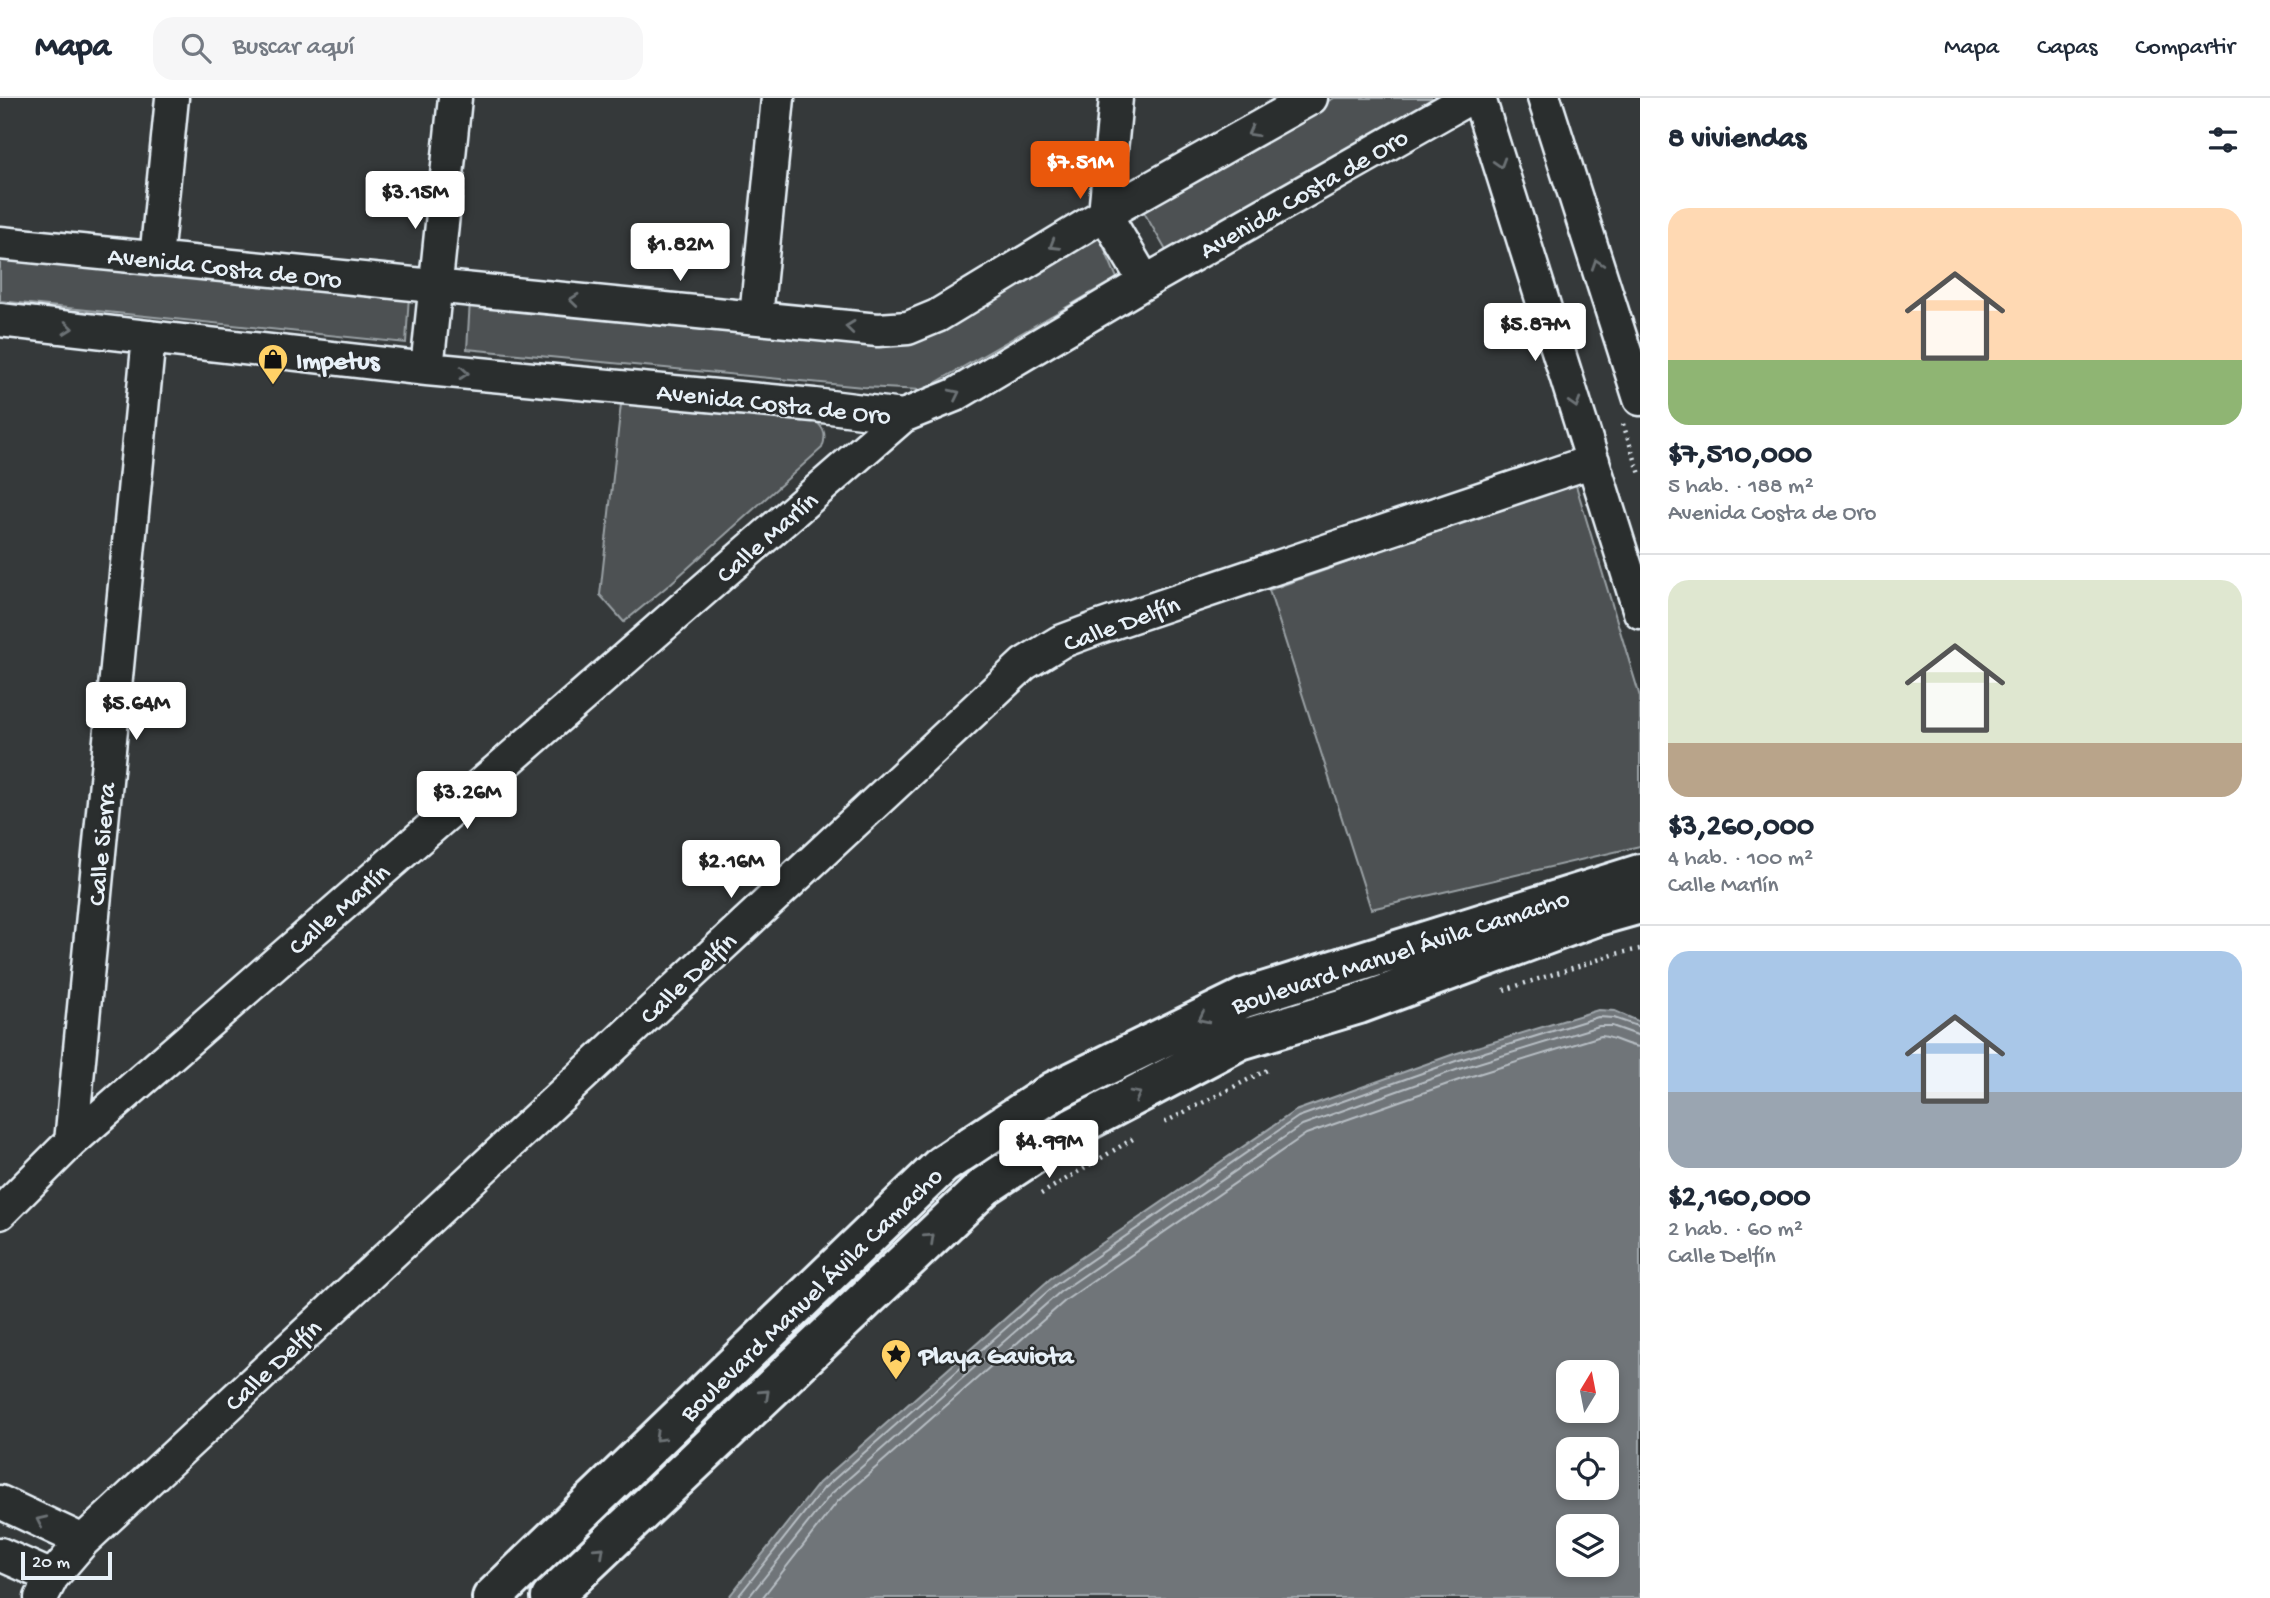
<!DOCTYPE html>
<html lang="es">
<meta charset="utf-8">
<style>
:root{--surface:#fff;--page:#f6f6f7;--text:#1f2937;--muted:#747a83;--line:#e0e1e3;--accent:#ea580c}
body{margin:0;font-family:"Gochi Hand",sans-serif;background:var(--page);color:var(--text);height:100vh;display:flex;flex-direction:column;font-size:26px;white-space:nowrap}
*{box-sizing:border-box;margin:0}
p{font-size:23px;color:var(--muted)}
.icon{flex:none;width:38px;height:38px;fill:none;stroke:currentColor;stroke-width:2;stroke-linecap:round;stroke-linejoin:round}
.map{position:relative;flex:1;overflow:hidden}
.side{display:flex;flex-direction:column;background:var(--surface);width:630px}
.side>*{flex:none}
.needle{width:46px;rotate:10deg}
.fabs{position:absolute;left:1556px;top:1262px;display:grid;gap:14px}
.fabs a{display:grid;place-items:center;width:63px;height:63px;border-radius:14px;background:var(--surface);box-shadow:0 4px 10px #0003;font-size:35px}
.scale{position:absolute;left:21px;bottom:18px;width:91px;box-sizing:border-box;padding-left:7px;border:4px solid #e8f1f8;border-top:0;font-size:19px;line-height:24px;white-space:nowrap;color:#e8f1f8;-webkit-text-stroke:5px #2a2d2e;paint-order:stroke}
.price{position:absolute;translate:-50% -60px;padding:0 16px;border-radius:7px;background:#fff;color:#222;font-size:23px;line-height:46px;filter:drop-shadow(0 2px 4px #0008)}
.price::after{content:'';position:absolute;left:50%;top:42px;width:21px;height:16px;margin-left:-10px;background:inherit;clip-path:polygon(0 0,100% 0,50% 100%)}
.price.on{background:var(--accent);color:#fff}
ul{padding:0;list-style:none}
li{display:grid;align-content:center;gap:14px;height:371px;padding:0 28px}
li+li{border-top:2px solid var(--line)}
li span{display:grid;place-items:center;height:217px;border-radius:21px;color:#555}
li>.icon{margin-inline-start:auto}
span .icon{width:126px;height:126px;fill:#fffc;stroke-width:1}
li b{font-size:30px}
h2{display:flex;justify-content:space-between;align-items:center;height:84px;padding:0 28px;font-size:30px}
header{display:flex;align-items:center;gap:42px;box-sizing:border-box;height:98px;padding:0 35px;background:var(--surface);border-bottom:2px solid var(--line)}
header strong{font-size:33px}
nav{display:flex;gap:38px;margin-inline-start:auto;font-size:24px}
.search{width:490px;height:63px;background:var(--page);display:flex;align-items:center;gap:18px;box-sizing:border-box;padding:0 24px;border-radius:21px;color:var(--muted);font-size:26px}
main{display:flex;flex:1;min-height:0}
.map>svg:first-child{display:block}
.grass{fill:#4d5152;stroke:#9aa1a5;stroke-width:2}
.water{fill:#707579;stroke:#a0a7ac;stroke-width:2;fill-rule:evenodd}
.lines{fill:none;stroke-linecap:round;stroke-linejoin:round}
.shore{stroke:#b8bfc5;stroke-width:2}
.minor-casing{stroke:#e8f1f8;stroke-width:37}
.major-casing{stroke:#e8f1f8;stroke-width:44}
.path{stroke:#e8f1f8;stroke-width:4.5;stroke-dasharray:2 5;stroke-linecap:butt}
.minor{stroke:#2a2d2e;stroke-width:32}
.major{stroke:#2a2d2e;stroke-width:38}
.oneway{stroke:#6c7275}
.labels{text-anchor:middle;stroke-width:5;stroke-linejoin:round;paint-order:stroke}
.street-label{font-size:26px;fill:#e8f1f8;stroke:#2a2d2e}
.poi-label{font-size:26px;font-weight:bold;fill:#e8f1f8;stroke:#2a2d2e;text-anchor:start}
</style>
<header>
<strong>Mapa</strong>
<div class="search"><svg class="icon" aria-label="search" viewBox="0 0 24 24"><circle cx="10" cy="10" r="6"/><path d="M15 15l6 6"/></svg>Buscar aquí</div>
<nav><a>Mapa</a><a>Capas</a><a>Compartir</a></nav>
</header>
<main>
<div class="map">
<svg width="1640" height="1500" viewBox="0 0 1640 1500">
<rect width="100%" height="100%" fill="#35393a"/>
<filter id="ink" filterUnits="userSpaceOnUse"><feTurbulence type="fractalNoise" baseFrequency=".0143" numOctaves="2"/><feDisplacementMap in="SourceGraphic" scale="14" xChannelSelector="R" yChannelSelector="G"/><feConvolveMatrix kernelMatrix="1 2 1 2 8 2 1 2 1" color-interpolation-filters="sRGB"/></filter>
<g filter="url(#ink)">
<path class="grass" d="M1334 0H1434L1168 156 1138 104Z
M1098 136 1117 180 923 292 863 289 467 251 470 203 902 238Z
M0 155 409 197 406 245 0 203Z
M621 306 810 320C823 327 828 335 822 350L670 486 624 524 600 497Z
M1575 384 1640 599V748L1371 811 1269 492Z"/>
<path class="water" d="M1598 912 1615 913 1640 924V1500H728L819 1385 1050 1181 1295 1013 1454 956ZM1568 1274H1606V1312H1568ZM1568 1351H1606V1390H1568ZM1568 1428H1606V1466H1568Z"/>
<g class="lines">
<path class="shore" d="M737 1500 824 1390 1055 1187 1298 1019 1456 963 1598 919 1614 920 1640 929
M748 1500 831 1396 1060 1194 1302 1027 1459 971 1599 928H1612L1640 938
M762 1500 838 1403 1066 1202 1306 1036 1462 981 1601 938C1615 939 1626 948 1640 949"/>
<g class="minor-casing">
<path id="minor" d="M1116 0 1105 116 1145 184
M1479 0 1640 514
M1544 0 1640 301
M0 145 878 232 908 230 937 218 1105 116 1311 0
M156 161 172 0
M756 219 778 0
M0 222 427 271 814 307 903 318 955 297 1145 184 1469 0
M427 271 455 0
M71 1044 149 239
M0 1115 71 1044 903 318
M0 1404 83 1443
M0 1456 52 1479
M41 1500 52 1479 83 1443 1024 566 1060 544 1100 529 1593 363"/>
</g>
<g class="major-casing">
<path id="major" d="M492 1500 942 1067 1054 993 1244 900 1640 776
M551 1500 985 1088 1075 1029 1240 942 1359 906 1594 819 1640 806"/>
</g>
<path class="path" d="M1623 326 1640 376
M1504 892 1616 856 1640 851
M1165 1024 1267 972
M1041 1096 1136 1039"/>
<use href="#minor" class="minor"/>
<use href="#major" class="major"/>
</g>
<defs><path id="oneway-chevron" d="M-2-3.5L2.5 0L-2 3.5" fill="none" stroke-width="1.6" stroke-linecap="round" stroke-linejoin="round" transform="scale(1.75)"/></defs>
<g class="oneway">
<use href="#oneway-chevron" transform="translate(1252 34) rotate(151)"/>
<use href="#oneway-chevron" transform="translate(1500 65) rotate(73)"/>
<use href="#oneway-chevron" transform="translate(1054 147) rotate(149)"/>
<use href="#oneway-chevron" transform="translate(1597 166) rotate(-108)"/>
<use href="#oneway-chevron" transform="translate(574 202) rotate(-174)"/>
<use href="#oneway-chevron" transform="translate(850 229) rotate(-174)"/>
<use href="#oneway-chevron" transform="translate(68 230) rotate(6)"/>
<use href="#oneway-chevron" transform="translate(464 275) rotate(5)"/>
<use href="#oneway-chevron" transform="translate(955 296) rotate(-26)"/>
<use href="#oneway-chevron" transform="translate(1575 305) rotate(73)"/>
<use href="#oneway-chevron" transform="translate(1203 920) rotate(154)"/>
<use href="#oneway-chevron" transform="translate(1136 997) rotate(-28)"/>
<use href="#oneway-chevron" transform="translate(930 1140) rotate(-43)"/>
<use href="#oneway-chevron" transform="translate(765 1296) rotate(-43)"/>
<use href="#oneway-chevron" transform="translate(659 1339) rotate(136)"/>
<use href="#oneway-chevron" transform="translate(41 1423) rotate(-155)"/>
<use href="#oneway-chevron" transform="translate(600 1453) rotate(-43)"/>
</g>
</g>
<defs>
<g id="shop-pin" transform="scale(1.575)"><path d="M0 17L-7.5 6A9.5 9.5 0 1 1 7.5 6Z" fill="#ffd166" stroke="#2a2d2e"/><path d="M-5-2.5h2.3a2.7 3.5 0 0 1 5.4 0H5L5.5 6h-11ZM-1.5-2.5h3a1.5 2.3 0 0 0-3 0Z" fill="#111"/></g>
<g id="sight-pin" transform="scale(1.575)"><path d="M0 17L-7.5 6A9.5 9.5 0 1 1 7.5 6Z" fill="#ffd166" stroke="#2a2d2e"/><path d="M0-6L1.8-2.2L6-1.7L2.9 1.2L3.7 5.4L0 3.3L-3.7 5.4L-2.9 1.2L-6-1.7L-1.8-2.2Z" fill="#111"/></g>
</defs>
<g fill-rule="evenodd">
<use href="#shop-pin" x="273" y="261"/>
<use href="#sight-pin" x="896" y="1256"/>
</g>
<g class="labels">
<g class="street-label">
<text transform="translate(1303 94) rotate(-30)" y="9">Avenida Costa de Oro</text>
<text transform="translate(225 168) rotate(6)" y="9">Avenida Costa de Oro</text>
<text transform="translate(774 304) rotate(6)" y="9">Avenida Costa de Oro</text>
<text transform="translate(766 438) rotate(-41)" y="9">Calle Marlín</text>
<text transform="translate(1121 524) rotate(-20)" y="9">Calle Delfín</text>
<text transform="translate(100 746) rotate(-85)" y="9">Calle Sierra</text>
<text transform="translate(338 810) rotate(-41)" y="9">Calle Marlín</text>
<text transform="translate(1400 852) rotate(-18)" y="9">Boulevard Manuel Ávila Camacho</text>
<text transform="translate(687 879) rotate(-43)" y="9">Calle Delfín</text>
<text transform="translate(810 1195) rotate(-44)" y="9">Boulevard Manuel Ávila Camacho</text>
<text transform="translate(272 1266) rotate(-43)" y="9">Calle Delfín</text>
</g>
<g class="poi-label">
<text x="296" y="270">Impetus</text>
<text x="919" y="1265">Playa Gaviota</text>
</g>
</g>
</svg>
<div class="fabs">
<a><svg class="needle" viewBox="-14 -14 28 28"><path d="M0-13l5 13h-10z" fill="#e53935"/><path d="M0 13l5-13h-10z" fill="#747a83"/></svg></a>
<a><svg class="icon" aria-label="locate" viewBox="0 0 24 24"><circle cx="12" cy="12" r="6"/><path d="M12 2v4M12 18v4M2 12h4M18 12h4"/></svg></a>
<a><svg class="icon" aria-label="layers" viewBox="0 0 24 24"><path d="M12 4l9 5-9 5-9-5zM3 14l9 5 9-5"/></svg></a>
</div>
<div class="scale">20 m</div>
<b class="price on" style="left:1080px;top:103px">$7.51M</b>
<b class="price" style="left:415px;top:133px">$3.15M</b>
<b class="price" style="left:680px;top:185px">$1.82M</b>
<b class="price" style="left:1535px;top:265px">$5.87M</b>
<b class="price" style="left:136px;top:644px">$5.64M</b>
<b class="price" style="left:467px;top:733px">$3.26M</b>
<b class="price" style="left:731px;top:802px">$2.16M</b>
<b class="price" style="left:1049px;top:1082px">$4.99M</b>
</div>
<section class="side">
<h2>8 viviendas<svg class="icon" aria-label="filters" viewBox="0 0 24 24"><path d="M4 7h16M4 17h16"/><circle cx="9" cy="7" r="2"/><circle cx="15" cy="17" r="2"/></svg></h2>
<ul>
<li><span style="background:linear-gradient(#ffd9b3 70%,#8fb573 0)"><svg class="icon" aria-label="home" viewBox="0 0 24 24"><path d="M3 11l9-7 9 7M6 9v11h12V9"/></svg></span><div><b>$7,510,000</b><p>5 hab. · 188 m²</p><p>Avenida Costa de Oro</p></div></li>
<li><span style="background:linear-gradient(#dfe7d0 75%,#b9a48a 0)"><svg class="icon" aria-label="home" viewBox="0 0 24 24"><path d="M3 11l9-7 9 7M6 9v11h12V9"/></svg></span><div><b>$3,260,000</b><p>4 hab. · 100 m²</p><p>Calle Marlín</p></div></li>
<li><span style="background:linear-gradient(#a9c7e8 65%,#9aa5b1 0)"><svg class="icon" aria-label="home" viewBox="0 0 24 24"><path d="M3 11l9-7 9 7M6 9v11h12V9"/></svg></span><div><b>$2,160,000</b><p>2 hab. · 60 m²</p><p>Calle Delfín</p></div></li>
</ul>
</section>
</main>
